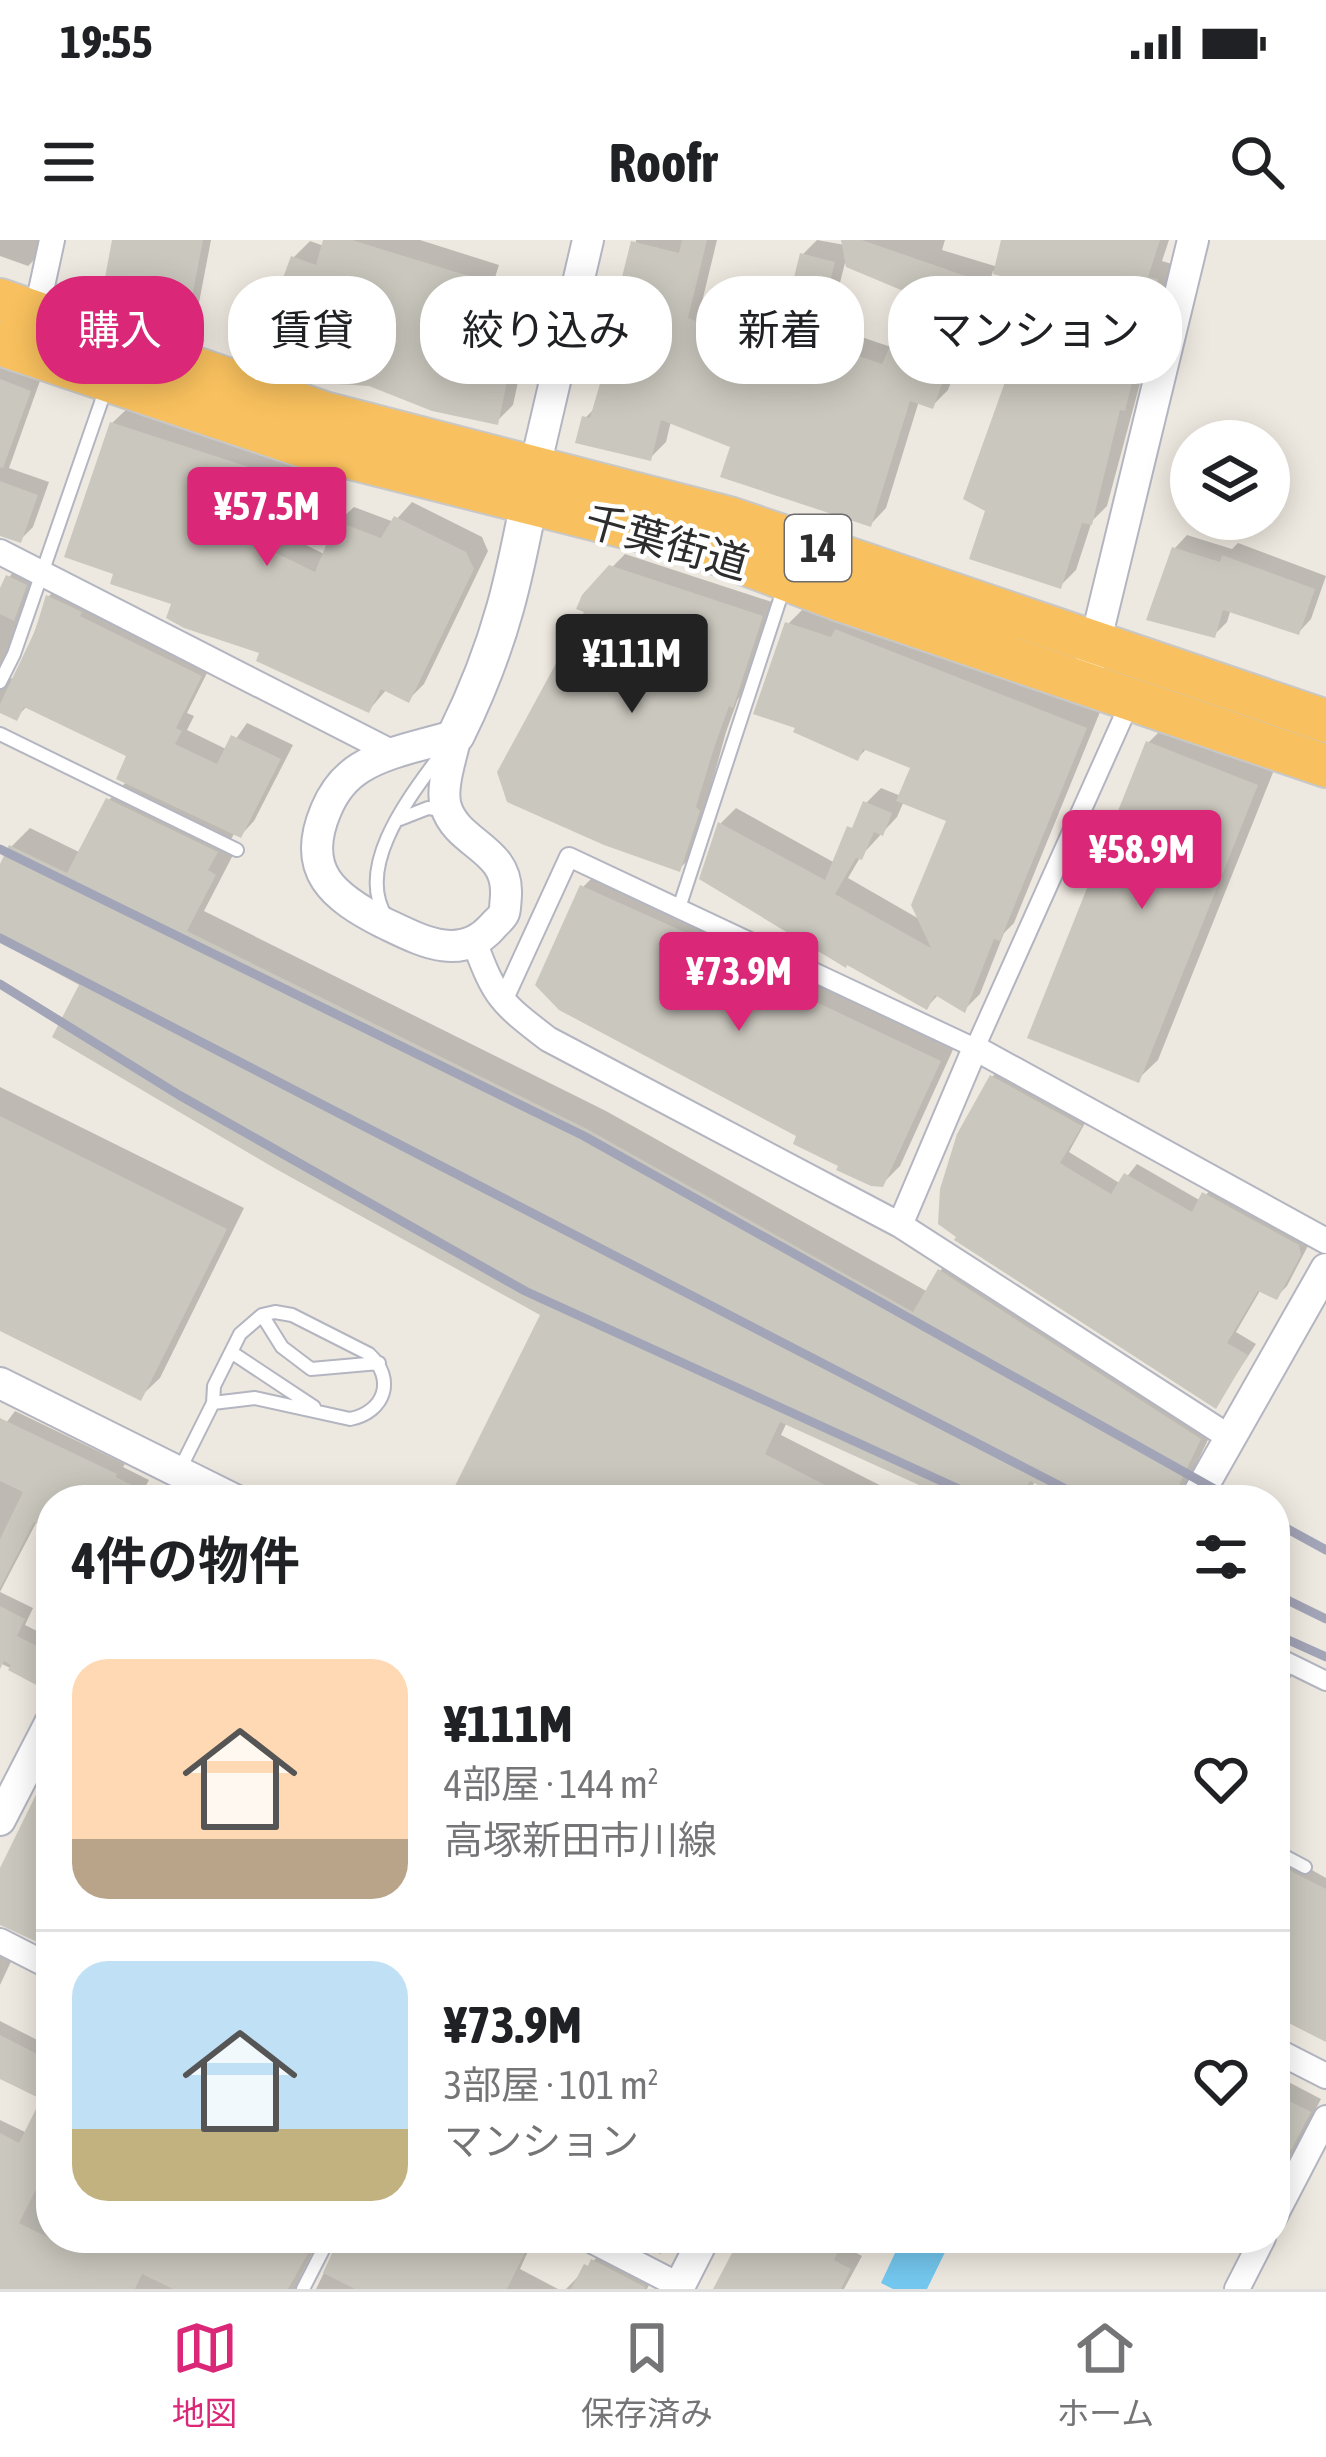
<!DOCTYPE html>
<html lang="ja">
<meta charset="utf-8">
<style>
:root{--surface:#fff;--page:#f2f2f2;--text:#202124;--muted:#757577;--line:#e0e0e0;--accent:#db2777}
body{margin:0;font-family:"Asap Condensed","Noto Sans JP",sans-serif;background:var(--page);color:var(--text);height:100vh;display:flex;flex-direction:column;font-size:45px;white-space:nowrap}
*{box-sizing:border-box;margin:0}
p{font-size:39px;color:var(--muted)}
.icon{flex:none;width:66px;height:66px;fill:none;stroke:currentColor;stroke-width:2;stroke-linecap:round;stroke-linejoin:round}
.map{position:relative;flex:1;overflow:hidden}
.panel{position:absolute;left:36px;top:1245px;width:1254px;height:768px;display:flex;flex-direction:column;background:var(--surface);border-radius:48px;box-shadow:0 6px 30px #0003}
.panel>*{flex:none}
.guide{position:absolute;left:36px;top:36px;width:1254px;height:108px;display:flex;gap:24px}
.buttons{position:absolute;left:1170px;top:180px;display:grid;gap:24px}
.buttons a{display:grid;place-items:center;width:120px;height:120px;border-radius:50%;background:var(--surface);box-shadow:0 6px 30px #0003;font-size:60px}
.price{position:absolute;translate:-50% -102px;padding:0 27px;border-radius:12px;background:var(--accent);color:#fff;font-size:39px;line-height:78px;filter:drop-shadow(0 3px 6px #0008)}
.price::after{content:'';position:absolute;left:50%;top:72px;width:36px;height:27px;margin-left:-18px;background:inherit;clip-path:polygon(0 0,100% 0,50% 100%)}
.price.active{background:#222;color:#fff}
ul{padding:0;list-style:none}
li{display:flex;align-items:center;gap:36px;height:300px;padding:0 36px}
li+li{border-top:3px solid var(--line)}
li span{display:grid;place-items:center;flex:none;width:336px;height:240px;border-radius:36px;color:#555}
li>.icon{margin-inline-start:auto}
span .icon{width:144px;height:144px;fill:#fffc;stroke-width:1}
li b{font-size:51px}
h2{display:flex;justify-content:space-between;align-items:center;height:144px;padding:0 36px;font-size:51px}
.chip{padding:0 42px;border-radius:48px;background:var(--surface);box-shadow:0 6px 30px #0003;font-size:42px;line-height:108px}
.chip.active{background:var(--accent);color:#fff}
.status{display:flex;justify-content:space-between;align-items:center;height:84px;padding:0 60px;background:var(--surface);direction:ltr}
.status svg{height:33px;fill:currentColor}
header{display:flex;justify-content:space-between;align-items:center;height:156px;padding:0 36px;background:var(--surface);font-size:54px;font-weight:700}
.tabs{display:flex;justify-content:space-around;align-items:center;height:168px;border-top:3px solid var(--line);background:var(--surface);font-size:33px;color:var(--muted)}
.tabs a{display:grid;justify-items:center;gap:6px}
.tabs .active{color:var(--accent)}
.map>svg:first-child{display:block}
.water{fill:#74c8ef}
.shadow{fill:#0003;fill-rule:evenodd}
.building{fill:#cac7be}
.lines{fill:none;stroke-linecap:round;stroke-linejoin:round}
.service-casing{stroke:#b3b5c0;stroke-width:16}
.pedestrian-casing{stroke:#b3b5c0;stroke-width:22}
.minor-casing{stroke:#b3b5c0;stroke-width:28}
.tertiary-casing{stroke:#b3b5c0;stroke-width:34}
.secondary-casing{stroke:#b3b5c0;stroke-width:40}
.trunk-casing{stroke:#c8c8c8;stroke-width:46}
.service{stroke:#fff;stroke-width:12}
.pedestrian{stroke:#fff;stroke-width:18}
.minor{stroke:#fff;stroke-width:24}
.tertiary{stroke:#fff;stroke-width:30}
.secondary{stroke:#fff;stroke-width:36}
.trunk{stroke:#f8c05e;stroke-width:42}
.rail{stroke:#a2a4b7;stroke-width:9}
.labels{text-anchor:middle;stroke-width:9;stroke-linejoin:round;paint-order:stroke}
.shield{fill:#fff;stroke:#6c6c6c;stroke-width:3}
.shield-label{font-size:39px;font-weight:bold;fill:#2d2d2d}
.street-label{font-size:42px;fill:#2d2d2d;stroke:#fff}
</style>
<div class="status"><b>19:55</b><svg viewBox="0 0 49 12"><path d="M0 12V9h3v3zM5 12V6h3v6zM10 12V3h3v9zM15 12V0h3v12zM26 1h20v11H26zM47 4h2v5h-2z"/></svg></div>
<header><svg class="icon" aria-label="menu" viewBox="0 0 24 24"><path d="M4 6h16M4 12h16M4 18h16"/></svg>Roofr<svg class="icon" aria-label="search" viewBox="0 0 24 24"><circle cx="10" cy="10" r="6"/><path d="M15 15l6 6"/></svg></header>
<div class="map">
<svg width="1326" height="2049" viewBox="0 0 1326 2049">
<rect width="100%" height="100%" fill="#eee9e0"/>
<path class="water" d="M902 1998H952L927 2049H893L881 2043Z"/>
<path class="shadow" d="M0 0H43L40 14 28 26 0 16Z
M115 0H211L198 68 186 80 141 58Z
M326 0H420L499 25 491 50 536 59 513 165 497 181 299 105 285 119 275 77 262 52 279 36 286 39 293 18 310 1 324 6Z
M636 0H717L702 62 783 93 803 14 817 0 845 5 844 0H945L942 10 998 27 1005 0H1169L1162 21 1172 24 1107 266 1092 281 1076 330 1061 345 988 270 1009 139 957 126 948 150 932 166 919 161 886 268 871 284 734 205 671 181 666 202 650 218 585 178 597 166 631 49ZM845 23 917 53 894 108 829 86ZM993 31 1064 49 1052 96 979 78 989 58 985 56Z
M0 123 41 138 9 228 49 242 33 287 21 299 0 261Z
M128 168 306 226 284 294 326 315 338 282 354 267 394 282 412 262 482 297 488 311 424 444 409 459 387 449 369 470 175 362 112 183Z
M1187 295 1232 309 1238 303 1326 336 1311 379 1299 392 1231 369 1227 382 1214 395 1175 308Z
M625 314 775 363 746 451 738 459 726 492 692 616 679 629 584 356Z
M22 323 38 331 3 423 8 438 16 439 48 357 62 343 213 421 187 473 194 476 187 490 228 510 247 483 293 505 254 581 241 595 235 592 225 611 233 615 204 671 606 871 928 1052 940 1031 959 1012 1218 1179 1179 1260H1075L1036 1240 1024 1260H959L787 1182 781 1195 909 1260H451L544 1074 83 744 0 698V631L11 607 30 588 81 613 109 560 127 541 130 515 28 465 16 478 0 470V355L9 337Z
M803 369 845 383 852 375 1100 472 1014 683 1004 693 980 754 965 769 939 754 927 767 703 639 721 583 736 568 835 623 866 563 881 548 901 556 914 526 868 507 858 518 788 384ZM904 561 950 580 921 680 848 638 861 616 897 577Z
M1168 483 1276 525 1158 820 1138 839 1148 503Z
M600 630 956 803 900 926 882 944 842 924 800 895 583 647Z
M1003 826 1090 874 1069 912 1121 944 1137 924 1201 961 1215 944 1310 1002 1287 1046 1276 1057 1261 1049 1236 1092 1256 1104 1216 1165 992 837Z
M0 847 244 968 160 1138 140 1157 0 1088Z
M15 1171 125 1224 123 1227 149 1240 138 1260H51V1272L47 1262 0 1352 33 1368 25 1385 51 1398V1432L40 1443 0 1423V1191Z
M1275 1609 1326 1638V1801L1275 1776Z
M0 1703 15 1713 0 1745Z
M0 1781 51 1807V1998H320L300 2037 308 2049H0V1880L27 1893 45 1858 0 1836Z
M1275 1835 1321 1859 1275 1948Z
M341 1998H534L520 2029 558 2049H316Z
M632 1998H673L660 2014Z
M743 1998H849L845 2007 862 2016 844 2049H717Z
M603 2011 653 2037 647 2049H566Z"/>
<path class="building" d="M112 0H203L187 83 136 69 137 60 102 54Z
M323 0H352L485 41 476 66 521 75 498 185 432 171 369 146 337 144 320 133 293 102 285 123 259 114 271 79 253 73 260 51 276 57 291 16 316 25Z
M682 0H707L688 78 776 111 800 13 835 22 815 101 882 124 913 55 846 27 841 0H862L980 41 971 72 975 74 966 93 1045 113 1060 51 993 34 1001 0H1160L1148 37 1158 39 1125 171 1120 170 1092 285 1082 283 1061 349 969 319 985 271 963 259 1005 142 948 127 933 169 910 161 871 287 720 237 730 207 661 180 651 221 575 203 582 176 590 178 627 51 619 49 631 1 679 13Z
M0 139 31 151 3 228 0 227Z
M110 182 292 241 270 310 315 332 336 281 381 298 394 276 466 312 474 329 409 463 381 449 369 473 256 421 259 413 184 388 166 378 171 364 110 344 113 334 64 317Z
M0 241 38 255 21 303 0 296Z
M1172 307 1220 322 1222 315 1315 349 1299 395 1223 370 1215 398 1146 380Z
M609 325 763 376 733 468 729 466 714 508 696 567 700 571 680 632 604 605 507 562 497 532 584 372 576 369 582 355Z
M6 335 27 345 14 381 0 374V348Z
M46 355 82 372 80 376 88 380 202 436 176 488 182 491 175 504 217 524 231 495 281 519 241 598 116 539 126 516 24 467 17 481 0 473V464L35 391Z
M785 382 831 397 835 389 1087 488 1000 701 994 699 965 773 935 755 927 770 847 725 846 728 699 639 718 582 825 640 847 586 852 588 863 561 892 573 883 596 874 592 862 620 856 618 835 654 931 708 911 665 946 581 896 561 910 528 863 509 858 521 793 492 795 488 753 474Z
M1146 501 1258 545 1139 843 1027 798Z
M106 558 218 612 208 630 216 635 187 691 587 889 913 1072 938 1029 1201 1199 1172 1260H1068L1030 1241 1019 1260H952L780 1182 765 1214 854 1260H448L540 1075 276 929 52 797 79 745 0 702V624L9 605 67 633Z
M580 645 780 735 776 743 941 821 883 947 871 946 836 930 838 926 793 904 796 896 559 770 535 745Z
M990 835 1082 886 1060 923 1111 954 1124 933 1192 972 1202 952 1299 1005 1301 1015 1277 1060 1258 1051 1227 1103 1248 1115 1216 1169 954 1000 956 997 938 984 940 949 957 894Z
M0 876 227 989 141 1161 0 1091Z
M0 1178 117 1234 116 1237 160 1260H51V1290L34 1282 0 1348V1299L23 1252 0 1241Z
M0 1366 25 1379 17 1396 51 1413V1429L42 1448 8 1430 11 1425 4 1421 0 1429Z
M51 1524V1696L46 1706 0 1685V1628Z
M1275 1623 1326 1649V1802L1275 1776Z
M0 1795 51 1821V1940L43 1936 19 1983 74 2010 80 1998H317L288 2049H173L142 2034 135 2049H0V1893L19 1903 41 1859 0 1839Z
M1275 1854 1311 1872 1291 1910 1275 1902Z
M339 1998H532L507 2049H355L323 2033Z
M740 1998H845L834 2020 851 2029 841 2049H713Z
M591 2019 645 2047 644 2049H571L584 2024 588 2026Z"/>
<g class="lines">
<g class="service-casing">
<path id="service" d="M0 442 14 414 106 148
M0 494 237 610
M400 579 428 568 443 570
M678 671 784 347
M387 678C353 627 411 555 441 514
M262 1075 282 1107 311 1129 379 1123
M231 1112 314 1167
M179 1231 213 1163 214 1146 240 1094 262 1075 275 1072 292 1075 369 1114C396 1139 385 1172 350 1179L255 1158 213 1163
M1275 1451 1289 1423
M1275 1611 1305 1627
M303 2049 329 1998"/>
</g>
<g class="pedestrian-casing">
<path id="pedestrian" d="M502 763 569 617 975 808 1131 460
M1275 1416 1326 1441"/>
</g>
<g class="minor-casing">
<path id="minor" d="M34 83 52 0
M0 312 395 514
M474 701C495 758 500 762 548 799L900 985 1229 1197
M900 985 975 808 1326 1001
M0 1701 51 1727
M1275 1810 1326 1836
M1275 1976 1326 1878
M587 1998 680 2046
M1237 2049 1263 1998"/>
</g>
<g class="tertiary-casing">
<path id="tertiary" d="M535 227 588 0
M1091 420 1193 0
M456 495C452 516 440 547 446 567 458 605 508 608 506 654 506 655 505 672 504 673 502 678 496 682 492 687 460 723 420 700 384 683 333 657 300 631 326 570 333 553 344 538 360 528 387 511 425 505 456 495Z
M0 1143 235 1260
M1195 1260 1326 1029
M0 1580 51 1481
M678 2049 704 1998"/>
</g>
<g class="secondary-casing">
<path id="secondary" d="M456 495C502 402 515 336 534 236"/>
</g>
<g class="trunk-casing">
<path id="trunk" d="M0 60 324 173 729 278 1326 481
M0 104 303 206 693 304 843 361 1326 526"/>
</g>
<use href="#service" class="service"/>
<use href="#pedestrian" class="pedestrian"/>
<use href="#minor" class="minor"/>
<use href="#tertiary" class="tertiary"/>
<use href="#secondary" class="secondary"/>
<use href="#trunk" class="trunk"/>
<path class="rail" d="M0 609 584 896 1234 1260
M0 698 1087 1260
M0 744 179 855 525 1051 983 1260
M1275 1282 1326 1310
M1275 1354 1326 1379
M1275 1394 1326 1417"/>
</g>
<g class="labels">
<rect class="shield" x="785" y="275" width="66" height="66" rx="9"/>
<g class="shield-label">
<text x="818" y="322">14</text>
</g>
<g class="street-label">
<text transform="translate(667 302) rotate(16)" y="15">千葉街道</text>
</g>
</g>
</svg>
<div class="buttons">
<a><svg class="icon" aria-label="layers" viewBox="0 0 24 24"><path d="M12 4l9 5-9 5-9-5zM3 14l9 5 9-5"/></svg></a>
</div>
<b class="price" style="left:267px;top:329px">¥57.5M</b>
<b class="price active" style="left:632px;top:476px">¥111M</b>
<b class="price" style="left:1142px;top:672px">¥58.9M</b>
<b class="price" style="left:739px;top:794px">¥73.9M</b>
<div class="guide">
<a class="chip active">購入</a>
<a class="chip">賃貸</a>
<a class="chip">絞り込み</a>
<a class="chip">新着</a>
<a class="chip">マンション</a>
</div>
<section class="panel">
<h2>4件の物件<svg class="icon" aria-label="filters" viewBox="0 0 24 24"><path d="M4 7h16M4 17h16"/><circle cx="9" cy="7" r="2"/><circle cx="15" cy="17" r="2"/></svg></h2>
<ul>
<li><span style="background:linear-gradient(#ffd9b3 75%,#b9a48a 0)"><svg class="icon" aria-label="home" viewBox="0 0 24 24"><path d="M3 11l9-7 9 7M6 9v11h12V9"/></svg></span><div><b>¥111M</b><p>4部屋 · 144 m²</p><p>高塚新田市川線</p></div><svg class="icon" aria-label="heart" viewBox="0 0 24 24"><path d="M12 20l-8-8c-3-5 5-10 8-4 3-6 11-1 8 4z"/></svg></li>
<li><span style="background:linear-gradient(#bfe0f5 70%,#c2b280 0)"><svg class="icon" aria-label="home" viewBox="0 0 24 24"><path d="M3 11l9-7 9 7M6 9v11h12V9"/></svg></span><div><b>¥73.9M</b><p>3部屋 · 101 m²</p><p>マンション</p></div><svg class="icon" aria-label="heart" viewBox="0 0 24 24"><path d="M12 20l-8-8c-3-5 5-10 8-4 3-6 11-1 8 4z"/></svg></li>
</ul>
</section>
</div>
<nav class="tabs">
<a class="active"><svg class="icon" aria-label="map" viewBox="0 0 24 24"><path d="M3 6l6-2 6 2 6-2v14l-6 2-6-2-6 2zM9 4v14M15 6v14"/></svg>地図</a>
<a><svg class="icon" aria-label="saved" viewBox="0 0 24 24"><path d="M7 4h10v16l-5-4-5 4z"/></svg>保存済み</a>
<a><svg class="icon" aria-label="home" viewBox="0 0 24 24"><path d="M3 11l9-7 9 7M6 9v11h12V9"/></svg>ホーム</a>
</nav>
